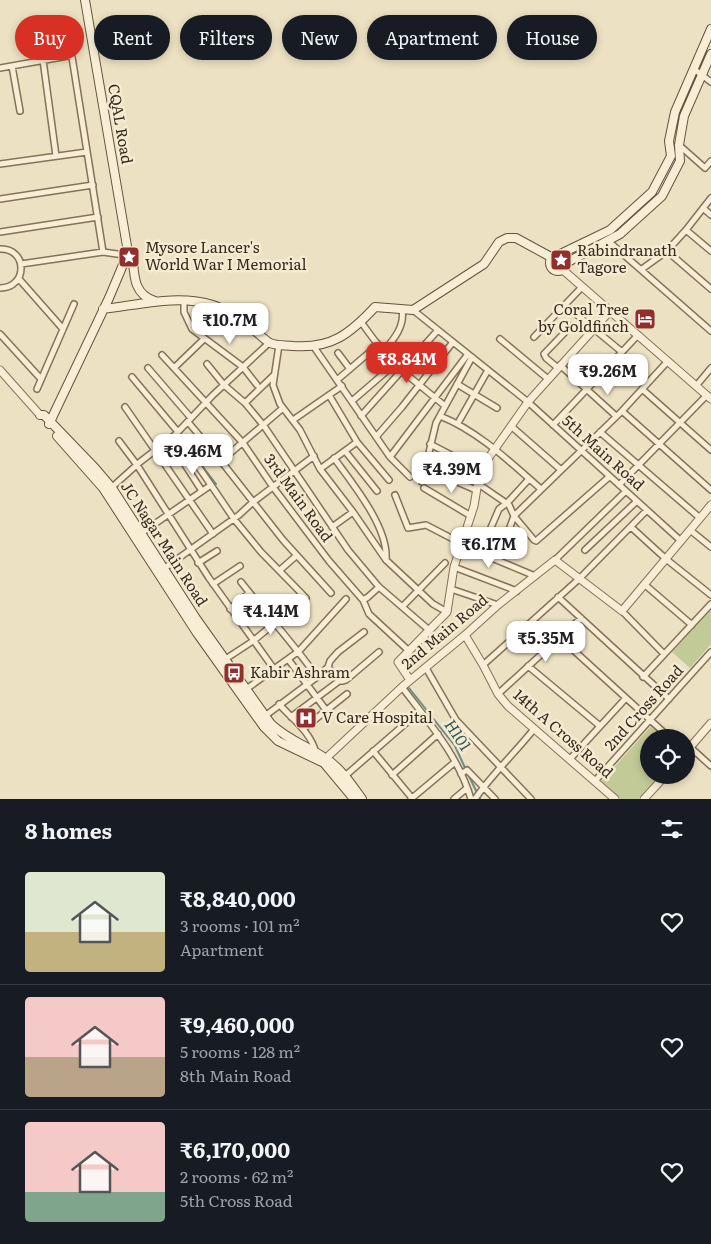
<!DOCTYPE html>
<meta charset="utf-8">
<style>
:root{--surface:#171b24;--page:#242831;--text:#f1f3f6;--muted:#9ea1a6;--line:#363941;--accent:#d93025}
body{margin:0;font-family:Literata,serif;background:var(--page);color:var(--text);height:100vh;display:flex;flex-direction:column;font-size:19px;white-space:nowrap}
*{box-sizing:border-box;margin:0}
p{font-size:16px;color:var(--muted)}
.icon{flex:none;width:28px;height:28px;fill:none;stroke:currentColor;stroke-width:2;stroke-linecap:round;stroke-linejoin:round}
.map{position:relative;height:799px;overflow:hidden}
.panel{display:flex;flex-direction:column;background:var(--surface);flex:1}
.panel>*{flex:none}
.top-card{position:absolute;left:15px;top:15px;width:681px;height:45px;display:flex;gap:10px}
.controls{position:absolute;left:640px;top:729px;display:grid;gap:10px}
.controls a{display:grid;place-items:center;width:55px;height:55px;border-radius:50%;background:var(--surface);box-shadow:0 2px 8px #0003;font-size:25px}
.price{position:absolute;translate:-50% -42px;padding:0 11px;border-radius:10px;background:#fff;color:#222;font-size:16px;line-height:32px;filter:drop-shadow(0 1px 2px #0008)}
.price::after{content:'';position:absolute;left:50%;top:30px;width:15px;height:11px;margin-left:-8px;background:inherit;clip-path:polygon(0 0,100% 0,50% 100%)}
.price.selected{background:var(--accent);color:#fff}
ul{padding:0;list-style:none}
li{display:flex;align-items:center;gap:15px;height:125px;padding:0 25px}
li+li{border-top:1px solid var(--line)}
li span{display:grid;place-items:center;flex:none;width:140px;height:100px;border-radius:5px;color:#555}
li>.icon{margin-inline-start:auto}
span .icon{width:60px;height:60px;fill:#fffc;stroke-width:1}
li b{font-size:21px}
h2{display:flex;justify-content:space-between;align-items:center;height:60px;padding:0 25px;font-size:21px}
.tag{padding:0 18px;border-radius:22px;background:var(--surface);box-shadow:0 2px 8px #0003;font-size:18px;line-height:45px}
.tag.selected{background:var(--accent);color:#fff}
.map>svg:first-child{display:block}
.green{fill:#c2ca97}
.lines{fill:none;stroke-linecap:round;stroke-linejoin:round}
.stream{stroke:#6c8c85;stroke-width:2}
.minor-casing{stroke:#85725a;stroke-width:8}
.tertiary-casing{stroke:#85725a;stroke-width:9}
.secondary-casing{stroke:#67533d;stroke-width:10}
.minor{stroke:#f7eed5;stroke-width:5}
.tertiary{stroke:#f7eed5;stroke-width:7}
.secondary{stroke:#f7eed5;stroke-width:8}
.labels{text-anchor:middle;stroke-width:5;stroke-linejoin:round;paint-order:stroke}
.street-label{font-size:15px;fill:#362a1e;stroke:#f4ebd1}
.poi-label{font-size:15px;fill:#362a1e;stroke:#f4ebd1;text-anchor:start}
.water-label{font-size:16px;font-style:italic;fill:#2d5553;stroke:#f4ebd1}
</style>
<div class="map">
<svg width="711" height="799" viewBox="0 0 711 799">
<rect width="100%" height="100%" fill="#ece1c2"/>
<path class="green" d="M710 610 711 611V644L690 668 672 652Z
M652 725 666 737 649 738V775H660L638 799H621L601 782Z"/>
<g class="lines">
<path class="stream" d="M190 450 216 484
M409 688 455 746 466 770
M468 774 480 799"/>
<g class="minor-casing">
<path id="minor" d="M43 60 56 156
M12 66 20 111
M0 68 68 56 72 57 103 252
M694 69 711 82
M679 145 705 168 711 161
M0 164 87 152
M0 199 93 185
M703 208 711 215
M686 230 711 251
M0 232 98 217
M608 241 711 331
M0 249C28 248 28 288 0 288
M667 251 711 289
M21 264 103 252 124 255
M642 269 667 251 686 230 711 198
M19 279 63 329
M184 300V312L192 329 243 367 257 385
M565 305 622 352
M413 310 528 402 681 541
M361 322 375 341 396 364
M0 334 41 379
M534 337 582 287
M204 339 174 368 243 443 273 487 329 561 363 600 369 614 409 651
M500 339 548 379
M279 345 273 385 280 404 300 430 320 469 353 512 386 560 433 604 447 612
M314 347 390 457 410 477
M384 351C394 339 405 326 402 310
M338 353 350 369
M162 355 174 368
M207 364 224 385 245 403 264 426 348 550 379 587 429 630
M560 365 616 416
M148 368 191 418
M558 368 546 358 544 354 571 326
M401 370 445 406
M132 377 178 432
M337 380 378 345
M457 384 497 408
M696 386 711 368
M37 389 74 304
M642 389 711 450
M352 401 396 363
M245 403 274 375
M125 407 213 534
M622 411 711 490
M361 416 438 330
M440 416C478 431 510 462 541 489
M293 420 342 386
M188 422 221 461 283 408
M458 423 488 370
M553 425 638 335
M511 426 560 469
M600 432 700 518
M376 437 402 407 453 342
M169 440 202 491
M119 441 137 465 209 578 274 669
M357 442 389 480
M430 444 480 470
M345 451 377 491
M191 456 211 485
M390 457 468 354
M334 458C353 484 389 528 386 560
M221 461 283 540 331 593
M320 469 357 442 329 395
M432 471 476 490
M529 479 507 503 499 509 480 553 535 576
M422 482 436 423 472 357
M477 483 509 505 514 516 534 540 536 541 609 477
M619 485 707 395
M424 488 471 516
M110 489 140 462 175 435 213 395 270 342
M395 495 408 528 426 525 480 553
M332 527 353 512
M631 527 666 559 711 595
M690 530 711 547
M140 534 211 485 234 519 261 552 306 598
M585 550 637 501
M498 560 514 516 622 411 668 361
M555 560 626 491
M198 563 217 551
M454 567 517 591
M162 570 239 515 253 502 314 456
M280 570 296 556
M241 582C266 614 294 644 317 677
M213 584 240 566
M644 584 692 625
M451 589 498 605
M558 597 669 699
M363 600 368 597 379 587
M402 607 445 563
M230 609 249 593
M622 611 664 654
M559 637 670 738
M288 659 326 710
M224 660 253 641 303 600
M483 665 579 579 647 510
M528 666 600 726
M328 667 339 681
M426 668 456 720 531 799
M643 677 711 604
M402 687C429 723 458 755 471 799
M245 690 299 651 346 599
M498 694 581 618
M279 704C294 721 310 731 316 753
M265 716 317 677 328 667 330 661 338 652 364 632
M291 717 339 681H343L346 680 379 652
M303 729 347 694
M690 747 711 766
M373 751 412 798
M570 759 626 698
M461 774 467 770 495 799
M392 775 438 734
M345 776 420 711
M595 781 711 652
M411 799 455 762
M454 799 467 788
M475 799C492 774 515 753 534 729"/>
</g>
<g class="tertiary-casing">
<path id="tertiary" d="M563 270 711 399
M0 370 40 415
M465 635 483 665 498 694 508 706 615 799
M410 680 398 662 447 612 454 567 474 506 480 470 528 402 610 311
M686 752 711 723
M323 761 402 687 465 635 498 605 555 560 622 611 711 505
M644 799 666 775"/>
</g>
<g class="secondary-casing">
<path id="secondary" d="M85 0 128 252
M550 263a8 8 0 1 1 16 0a8 8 0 1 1-16 0Z
M556 256 610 230 652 192 671 156 669 141 675 112 711 29
M133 260C134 278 135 295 155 301
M566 263 620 234 662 196 680 161 679 145 684 116 711 54
M103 309C139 305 177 294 213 305 223 308 246 324 255 331 260 335 265 340 270 343 277 346 286 345 293 346 331 349 350 334 375 307L413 310 484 264 499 242 507 238H516L549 256 551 260
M40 415H44L95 468 112 488 195 617 271 724C289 741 306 745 325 758 341 768 352 785 362 799
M49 424 109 298 125 260
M57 436 103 488 197 633 264 727 278 741 324 763 354 799"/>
</g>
<use href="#minor" class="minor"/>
<use href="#tertiary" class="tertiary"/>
<use href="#secondary" class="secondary"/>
</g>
<defs>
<g id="sight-square" transform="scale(1.125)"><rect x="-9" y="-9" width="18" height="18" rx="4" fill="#922e2c" stroke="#f4ebd1"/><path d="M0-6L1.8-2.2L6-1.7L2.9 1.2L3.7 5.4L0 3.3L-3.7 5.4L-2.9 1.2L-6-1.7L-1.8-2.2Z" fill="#fff"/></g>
<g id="hotel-square" transform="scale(1.125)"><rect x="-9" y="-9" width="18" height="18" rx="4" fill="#922e2c" stroke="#f4ebd1"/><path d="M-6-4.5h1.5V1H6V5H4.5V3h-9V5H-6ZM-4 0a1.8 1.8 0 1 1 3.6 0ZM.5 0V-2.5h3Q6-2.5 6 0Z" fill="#fff"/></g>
<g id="bus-square" transform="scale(1.125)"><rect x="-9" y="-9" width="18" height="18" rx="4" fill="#922e2c" stroke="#f4ebd1"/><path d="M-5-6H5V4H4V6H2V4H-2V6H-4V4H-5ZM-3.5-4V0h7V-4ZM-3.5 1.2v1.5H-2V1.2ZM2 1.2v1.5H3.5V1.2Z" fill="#fff"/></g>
<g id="hospital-square" transform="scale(1.125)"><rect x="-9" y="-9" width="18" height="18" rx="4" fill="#922e2c" stroke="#f4ebd1"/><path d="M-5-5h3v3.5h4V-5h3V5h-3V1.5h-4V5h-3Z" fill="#fff"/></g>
</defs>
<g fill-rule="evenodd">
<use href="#sight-square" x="129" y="257"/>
<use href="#sight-square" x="561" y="260"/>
<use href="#hotel-square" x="645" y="319"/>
<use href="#bus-square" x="234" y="673"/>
<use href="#hospital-square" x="306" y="718"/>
</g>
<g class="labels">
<g class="street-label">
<text transform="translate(120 124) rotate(80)" y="5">CQAL Road</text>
<text transform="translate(603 453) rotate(42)" y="5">5th Main Road</text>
<text transform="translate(298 498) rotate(54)" y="5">3rd Main Road</text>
<text transform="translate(164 544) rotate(57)" y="5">JC Nagar Main Road</text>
<text transform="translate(445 632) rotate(-40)" y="5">2nd Main Road</text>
<text transform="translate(644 708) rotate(-48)" y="5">2nd Cross Road</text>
<text transform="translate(563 734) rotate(41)" y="5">14th A Cross Road</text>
</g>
<g class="poi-label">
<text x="145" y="253">Mysore Lancer's<tspan x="145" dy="17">World War I Memorial</tspan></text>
<text x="577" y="256">Rabindranath<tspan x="577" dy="17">Tagore</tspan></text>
<text x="629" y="315" text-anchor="end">Coral Tree<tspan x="629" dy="17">by Goldfinch</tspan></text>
<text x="250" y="678">Kabir Ashram</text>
<text x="322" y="723">V Care Hospital</text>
</g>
<g class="water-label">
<text transform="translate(458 735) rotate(56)" y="6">H101</text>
</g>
</g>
</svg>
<div class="controls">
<a><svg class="icon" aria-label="locate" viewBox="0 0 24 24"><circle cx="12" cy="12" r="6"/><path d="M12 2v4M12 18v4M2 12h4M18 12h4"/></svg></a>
</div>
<b class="price" style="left:230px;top:345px">₹10.7M</b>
<b class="price selected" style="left:407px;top:384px">₹8.84M</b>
<b class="price" style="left:608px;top:396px">₹9.26M</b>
<b class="price" style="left:193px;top:476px">₹9.46M</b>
<b class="price" style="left:452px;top:494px">₹4.39M</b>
<b class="price" style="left:489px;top:569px">₹6.17M</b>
<b class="price" style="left:271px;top:636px">₹4.14M</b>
<b class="price" style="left:546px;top:663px">₹5.35M</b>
<div class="top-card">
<a class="tag selected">Buy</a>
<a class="tag">Rent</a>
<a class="tag">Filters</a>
<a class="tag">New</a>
<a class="tag">Apartment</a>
<a class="tag">House</a>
</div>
</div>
<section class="panel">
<h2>8 homes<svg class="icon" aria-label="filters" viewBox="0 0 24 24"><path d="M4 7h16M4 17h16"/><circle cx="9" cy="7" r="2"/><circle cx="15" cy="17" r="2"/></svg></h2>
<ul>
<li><span style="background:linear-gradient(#dfe7d0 60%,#c2b280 0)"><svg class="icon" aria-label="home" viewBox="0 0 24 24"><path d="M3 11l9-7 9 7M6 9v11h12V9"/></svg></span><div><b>₹8,840,000</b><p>3 rooms · 101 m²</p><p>Apartment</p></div><svg class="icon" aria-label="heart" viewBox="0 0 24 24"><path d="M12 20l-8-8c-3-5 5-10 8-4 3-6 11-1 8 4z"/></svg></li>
<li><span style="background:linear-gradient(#f6c9c9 60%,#b9a48a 0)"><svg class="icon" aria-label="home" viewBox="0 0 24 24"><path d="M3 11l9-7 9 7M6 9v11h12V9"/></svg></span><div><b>₹9,460,000</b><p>5 rooms · 128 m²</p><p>8th Main Road</p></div><svg class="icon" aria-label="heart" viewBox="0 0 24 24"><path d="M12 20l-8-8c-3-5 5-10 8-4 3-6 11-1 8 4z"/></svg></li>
<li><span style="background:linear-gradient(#f6c9c9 70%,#7fa58c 0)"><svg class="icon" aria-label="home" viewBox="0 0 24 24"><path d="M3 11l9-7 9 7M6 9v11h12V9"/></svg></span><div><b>₹6,170,000</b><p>2 rooms · 62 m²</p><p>5th Cross Road</p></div><svg class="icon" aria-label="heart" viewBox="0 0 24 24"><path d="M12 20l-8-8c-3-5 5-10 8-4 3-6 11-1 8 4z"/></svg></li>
</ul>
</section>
